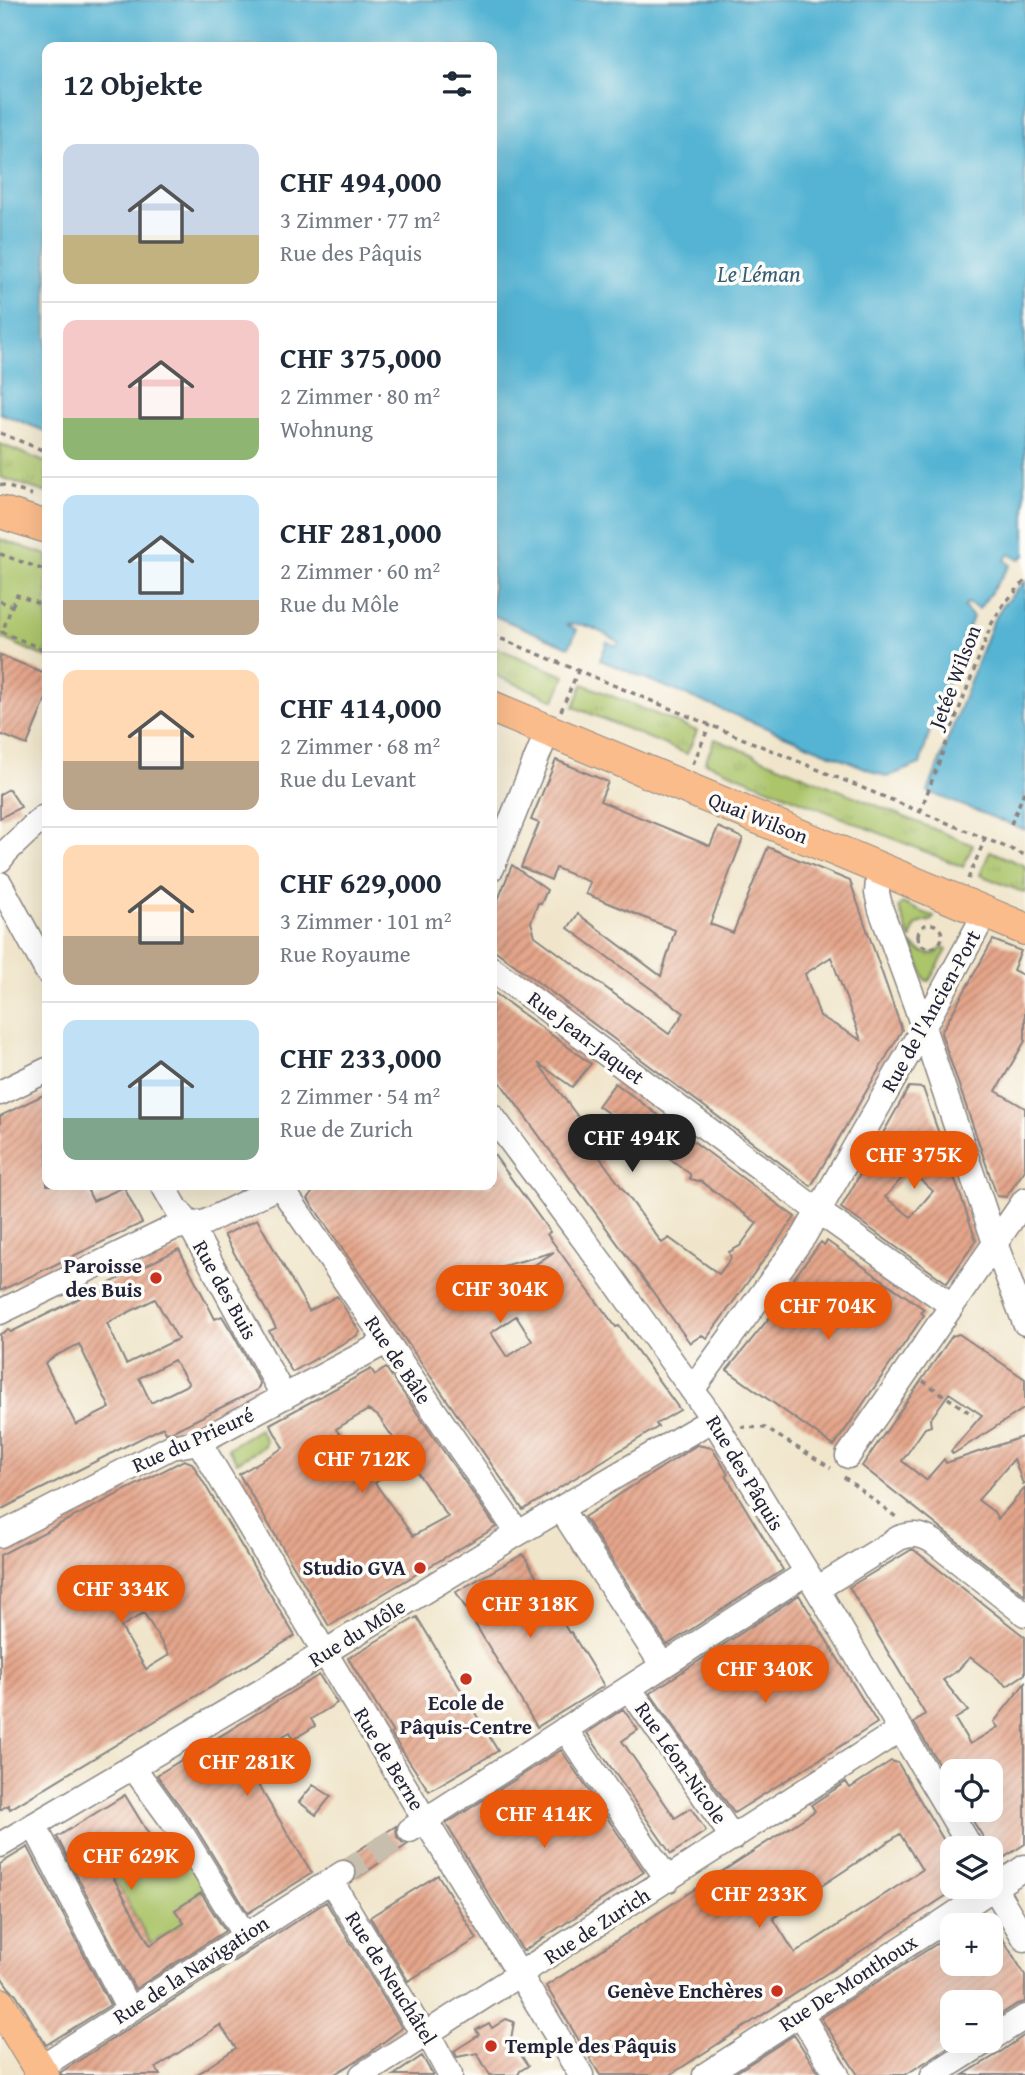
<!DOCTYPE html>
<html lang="de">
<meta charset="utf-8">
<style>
:root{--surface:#fff;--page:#f2f2f3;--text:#1f2937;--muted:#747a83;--line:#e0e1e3;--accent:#ea580c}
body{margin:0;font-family:"Gentium Book Plus",serif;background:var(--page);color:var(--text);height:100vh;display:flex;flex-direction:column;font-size:26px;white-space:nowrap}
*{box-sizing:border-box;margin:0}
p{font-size:23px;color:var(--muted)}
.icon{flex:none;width:38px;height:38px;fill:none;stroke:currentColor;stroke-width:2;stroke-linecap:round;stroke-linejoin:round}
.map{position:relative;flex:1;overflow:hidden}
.sheet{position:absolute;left:42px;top:42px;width:455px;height:1148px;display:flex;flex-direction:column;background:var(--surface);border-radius:14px;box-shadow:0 7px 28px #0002}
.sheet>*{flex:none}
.buttons{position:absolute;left:940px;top:1759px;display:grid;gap:14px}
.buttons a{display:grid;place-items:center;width:63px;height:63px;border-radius:14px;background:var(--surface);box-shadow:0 7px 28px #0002;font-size:35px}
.price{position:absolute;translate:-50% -60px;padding:0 16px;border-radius:24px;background:var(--accent);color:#fff;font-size:23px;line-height:46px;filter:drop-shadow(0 2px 4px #0008)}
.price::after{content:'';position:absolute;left:50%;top:42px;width:21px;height:16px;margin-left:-10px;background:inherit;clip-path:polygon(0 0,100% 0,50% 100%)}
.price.current{background:#222;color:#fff}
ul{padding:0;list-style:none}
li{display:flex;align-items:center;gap:21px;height:175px;padding:0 21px}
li+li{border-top:2px solid var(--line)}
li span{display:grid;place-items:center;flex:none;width:196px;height:140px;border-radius:14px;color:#555}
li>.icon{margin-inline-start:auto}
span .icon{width:84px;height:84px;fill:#fffc;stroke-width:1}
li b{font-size:30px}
h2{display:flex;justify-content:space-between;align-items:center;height:84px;padding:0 21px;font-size:30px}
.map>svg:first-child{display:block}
.grass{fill:url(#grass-tufts);stroke:#677453;stroke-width:2}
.park{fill:#acc56b;stroke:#677453;stroke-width:2}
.water{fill:#54b4d3;stroke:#3b6b87;stroke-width:2}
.building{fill:url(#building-hatch);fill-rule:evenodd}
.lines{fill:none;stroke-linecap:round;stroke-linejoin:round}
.minor-tunnel{stroke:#c7bead;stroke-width:24;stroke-dasharray:24 12;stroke-linecap:butt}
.minor-casing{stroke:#898482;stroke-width:27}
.major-casing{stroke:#898482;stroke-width:34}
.path{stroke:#898482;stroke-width:3.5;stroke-dasharray:5 5;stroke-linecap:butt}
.minor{stroke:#fff;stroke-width:24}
.major{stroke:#fabc8b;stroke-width:32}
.poi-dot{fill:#c8321e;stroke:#fdfcf7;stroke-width:2.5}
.labels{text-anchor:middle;stroke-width:7;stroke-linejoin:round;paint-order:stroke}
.street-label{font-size:21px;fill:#22223b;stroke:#fdfcf7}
.poi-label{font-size:21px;font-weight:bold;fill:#22223b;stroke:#fdfcf7;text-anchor:end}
.water-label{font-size:23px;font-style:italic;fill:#365c78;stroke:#fdfcf7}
</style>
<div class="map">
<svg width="1025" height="2075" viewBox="0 0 1025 2075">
<defs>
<pattern id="grass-tufts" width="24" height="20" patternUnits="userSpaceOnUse" patternTransform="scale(1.75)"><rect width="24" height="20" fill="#acc56b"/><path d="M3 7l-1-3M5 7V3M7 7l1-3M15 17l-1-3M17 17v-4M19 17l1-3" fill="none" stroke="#94a95e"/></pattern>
<pattern id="building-hatch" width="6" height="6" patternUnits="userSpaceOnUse" patternTransform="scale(1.75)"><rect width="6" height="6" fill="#e5a68b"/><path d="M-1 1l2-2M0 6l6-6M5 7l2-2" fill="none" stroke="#b98773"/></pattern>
</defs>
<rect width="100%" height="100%" fill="#fdfcf7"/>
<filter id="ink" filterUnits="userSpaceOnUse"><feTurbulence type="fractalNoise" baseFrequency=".0143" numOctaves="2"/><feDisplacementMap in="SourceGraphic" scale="14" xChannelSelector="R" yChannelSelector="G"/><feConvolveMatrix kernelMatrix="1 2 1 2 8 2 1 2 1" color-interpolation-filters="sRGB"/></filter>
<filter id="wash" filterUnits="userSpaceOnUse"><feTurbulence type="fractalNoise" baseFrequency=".00686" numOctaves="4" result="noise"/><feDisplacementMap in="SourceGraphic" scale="28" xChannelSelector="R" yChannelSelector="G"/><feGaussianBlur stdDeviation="1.57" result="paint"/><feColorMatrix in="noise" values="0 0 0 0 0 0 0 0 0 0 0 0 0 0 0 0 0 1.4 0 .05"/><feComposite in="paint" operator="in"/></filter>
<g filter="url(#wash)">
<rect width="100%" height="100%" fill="#f0e5ca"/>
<path class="grass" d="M0 444 47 463V493L0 477Z
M492 646 565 676 555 700 492 674Z
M583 684 697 731 687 754 574 707Z
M715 739 973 845 963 867 705 762Z
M990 851 1025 866V893L980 875Z
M902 903 934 917 931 921C919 922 912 925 912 939H910L899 908Z
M912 945C922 953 932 959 943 947L947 950 929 981 925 980Z"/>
<path class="park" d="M0 539 47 555V658L0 637Z
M259 1429 266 1441 263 1447 237 1462 228 1448Z
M179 1840 209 1888 176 1910 184 1923 151 1944 111 1873 156 1846 160 1852Z"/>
<path class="water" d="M0 0H1025V555L1020 559 1009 554 1005 560 1010 565 979 609 967 603 964 607 973 617 934 717 920 764 887 777 600 660 607 642 617 646 619 642C605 634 584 620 567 625L577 630 569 647 492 615V47H47V432L0 413Z
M1025 581V830L928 792 992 623 1003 605Z"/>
<g id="blocks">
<path class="building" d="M0 655 47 674V696L27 745 0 734Z
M556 760 608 782 600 801 710 846 718 827 743 838 710 924 733 933 768 847 850 881 902 1030 811 1186 492 948V915L512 865 547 890 541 904 538 903 531 922 535 936 669 1034 684 1013 568 928 578 914 661 976 675 930 586 894 590 882 556 868 551 880 521 867 539 823 531 820ZM831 957 851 1012 861 1040 820 1016 805 974Z
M9 789 21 807 0 818V794Z
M993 940 1021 951 1013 970 1025 976V1041L996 1091 1025 1108V1170L1006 1197 997 1196 941 1033Z
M492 991 591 1064 572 1087 538 1063 590 1133 585 1137 662 1243 669 1238 719 1274 731 1258 729 1252 740 1246 757 1223 702 1182 690 1179V1174L624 1124H616L612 1116 598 1106 615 1083 795 1217 707 1338 702 1335 690 1343 492 1071Z
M909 1087 923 1088 976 1240 947 1283 841 1208ZM909 1170 933 1191 911 1217 885 1197Z
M47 1093V1185H85L93 1201 124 1187 142 1223 0 1291V1116Z
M492 1152 550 1232 547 1234 570 1266 616 1327 619 1326 680 1410 656 1424 658 1427 523 1510 308 1199 317 1185H492ZM554 1252 473 1306 455 1279ZM516 1316 532 1341 507 1357 491 1333Z
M257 1219 309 1311 337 1296 360 1332 356 1336 292 1372 269 1331 276 1328 224 1235Z
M827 1241 924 1309 921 1312 924 1315 834 1446 727 1370 782 1302 778 1299 821 1242 824 1245Z
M179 1249 215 1319 222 1316 233 1334 260 1384 257 1390 173 1431 166 1433 163 1427 0 1510V1334L8 1330 11 1332ZM155 1299 178 1339 126 1364 107 1323ZM79 1344 110 1408 76 1425 45 1363 55 1356ZM174 1360 189 1384 151 1403 139 1378Z
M959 1334 1025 1379V1408L953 1454 951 1451 982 1415 949 1393 930 1420 931 1426 925 1428 902 1461 926 1480 944 1459 946 1463 1025 1436V1483L1023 1484 1014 1459 978 1500 994 1512 998 1519 1025 1488V1595L862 1466 952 1336Z
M386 1368 496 1527 329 1626 239 1474 283 1448 270 1424 371 1369 375 1375ZM368 1410 378 1416 448 1517 413 1536 375 1483 382 1478 373 1465 365 1470 336 1429Z
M697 1445 712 1448 728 1474 726 1476 783 1570 667 1645 584 1517Z
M184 1460 192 1463 295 1636 10 1809 8 1805 0 1810V1555ZM144 1613 169 1655 146 1669 121 1627Z
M911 1550H914L1025 1637V1674L1007 1686 970 1657 957 1671 943 1680 968 1711 955 1719 970 1744 998 1727 994 1722 1025 1683V1844L997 1862 990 1848 966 1810H990V1771H943L914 1723 925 1714 849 1587Z
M523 1554 569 1633 571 1632 604 1686 537 1727 456 1592Z
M799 1595 877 1723 734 1813 650 1693Z
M417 1617 498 1751 429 1791 391 1734 393 1733 348 1658Z
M319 1675 337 1703 311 1719 315 1726 294 1739 290 1732 243 1760 312 1873 248 1913 196 1828 157 1775Z
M623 1709 638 1730 622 1741 649 1780 675 1818 691 1808 706 1831 671 1854 587 1733Z
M561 1750 644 1872 523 1951 446 1824Z
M891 1761 898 1763 952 1854V1892L670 2075H600L546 1986 815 1811 811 1805 846 1782 850 1788ZM900 1834 922 1870 795 1953 773 1918Z
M313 1785 331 1796 316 1815 299 1802Z
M125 1795 156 1846 111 1873 150 1945 184 1923 175 1910 201 1893 225 1931 135 1989 57 1837Z
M396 1826 397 1837 403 1843 408 1844 357 1878 358 1872 356 1866 350 1860 345 1859Z
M28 1847 110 2005 46 2045 16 1994 9 1988 0 1975V1864Z
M438 1875 477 1939 408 1981 370 1917Z
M326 1902 402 2028 369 2053 333 2075H196L236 2048 220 2025 156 2068 160 2075H61V2072Z
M990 1918 1025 1975V2002L1017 2004 992 2020 990 2002H952V2045L905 2075H858L821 2018 952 1934V1964H990Z
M506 2019 514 2022 511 2039 528 2066 520 2071 518 2075H490L477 2053 457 2057 454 2051 479 2035 476 2030 489 2023 492 2028Z
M794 2035 820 2075H732Z
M1025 2035V2075H963L996 2055Z
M422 2056 433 2075H394Z"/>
</g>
</g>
<g filter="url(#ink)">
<use href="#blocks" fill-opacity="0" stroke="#898482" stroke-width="2"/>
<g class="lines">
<path class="minor-tunnel" d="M343 1873 410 1830"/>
<g class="minor-casing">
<path id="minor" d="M0 860 7 851 42 818 47 817
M492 868 548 730
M883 869 878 879 877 893 881 910 916 1006 995 1243 1025 1323
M0 884 47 971
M492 969 818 1211 951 1305
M0 1093 47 1070
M492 1116 608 1272 713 1419 817 1589 971 1848
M163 1185 176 1208 190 1225 284 1397
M280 1186 518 1533
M0 1312 173 1228 206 1222 281 1185
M692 1390 804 1236 923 1028 986 912
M199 1442 425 1820 581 2075
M848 1456 1025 1200
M561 1509 663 1666
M0 1535 171 1447 199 1442 386 1342
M817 1589 899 1538C913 1533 921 1534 934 1542L1025 1614
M629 1688 733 1838
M565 1729 668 1880
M133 1767 184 1837 239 1926
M34 1825 129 2010
M410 1830 806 1573
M0 1845 262 1691 512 1537 713 1419
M331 1881 415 2021 434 2045 450 2075
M990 1881 1025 1939
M800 2013 837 2075
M990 2039 1025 2017
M39 2068 343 1873
M362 2075 901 1729
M705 2075 938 1925 1025 1867
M933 2075 988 2040"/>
</g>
<g class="major-casing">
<path id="major" d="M0 512 47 527
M492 707 1025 929
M0 2004 43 2075"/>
</g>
<path class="path" d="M0 433 47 452
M0 484 32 495
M0 554 47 571
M0 601 12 606 2 632 47 651
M12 606 17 595 47 607
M492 635 1025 855
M561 711 578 671
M693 764 710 724
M920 812 992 623 1003 605 1025 581
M1011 824 1025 790
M968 879 985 839
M918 936a12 12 0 1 1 24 0a12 12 0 1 1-24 0Z
M492 1089 500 1090
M923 1381 973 1415
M741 1427 765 1428 831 1468
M844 1477 896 1517"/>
<use href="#minor" class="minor"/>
<use href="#major" class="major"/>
</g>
</g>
<g class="poi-dot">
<circle cx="156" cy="1278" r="7"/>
<circle cx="420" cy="1568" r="7"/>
<circle cx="466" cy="1679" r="7"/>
<circle cx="777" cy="1991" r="7"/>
<circle cx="491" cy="2046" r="7"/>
</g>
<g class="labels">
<g class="street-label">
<text transform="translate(955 677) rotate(-69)" y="7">Jetée Wilson</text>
<text transform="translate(758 818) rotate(22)" y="7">Quai Wilson</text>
<text transform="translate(931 1011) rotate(-61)" y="7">Rue de l'Ancien-Port</text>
<text transform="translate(586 1038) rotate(37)" y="7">Rue Jean-Jaquet</text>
<text transform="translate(225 1290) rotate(61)" y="7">Rue des Buis</text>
<text transform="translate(398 1360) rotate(56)" y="7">Rue de Bâle</text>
<text transform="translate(193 1440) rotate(-24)" y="7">Rue du Prieuré</text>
<text transform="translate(745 1473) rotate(59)" y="7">Rue des Pâquis</text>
<text transform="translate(357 1633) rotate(-32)" y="7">Rue du Môle</text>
<text transform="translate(389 1759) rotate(59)" y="7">Rue de Berne</text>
<text transform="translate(681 1763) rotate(55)" y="7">Rue Léon-Nicole</text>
<text transform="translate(597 1926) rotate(-33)" y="7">Rue de Zurich</text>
<text transform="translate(191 1970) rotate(-33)" y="7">Rue de la Navigation</text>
<text transform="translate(391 1978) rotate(58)" y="7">Rue de Neuchâtel</text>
<text transform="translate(848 1983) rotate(-33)" y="7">Rue De-Monthoux</text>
</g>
<g class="poi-label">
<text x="142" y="1273">Paroisse<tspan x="142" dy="24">des Buis</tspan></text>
<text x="406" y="1575">Studio GVA</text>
<text x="466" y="1710" text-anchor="middle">Ecole de<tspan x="466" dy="24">Pâquis-Centre</tspan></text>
<text x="763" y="1998">Genève Enchères</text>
<text x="505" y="2053" text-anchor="start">Temple des Pâquis</text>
</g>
<g class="water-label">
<text x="759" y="282">Le Léman</text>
</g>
</g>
</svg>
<div class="buttons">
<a><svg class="icon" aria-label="locate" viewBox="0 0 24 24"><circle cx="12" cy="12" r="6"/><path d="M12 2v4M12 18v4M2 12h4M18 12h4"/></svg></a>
<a><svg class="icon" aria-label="layers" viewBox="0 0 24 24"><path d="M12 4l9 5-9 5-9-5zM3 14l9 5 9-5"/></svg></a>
<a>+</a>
<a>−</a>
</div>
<b class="price current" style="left:632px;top:1174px">CHF 494K</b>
<b class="price" style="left:914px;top:1191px">CHF 375K</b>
<b class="price" style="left:500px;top:1325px">CHF 304K</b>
<b class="price" style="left:828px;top:1342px">CHF 704K</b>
<b class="price" style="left:362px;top:1495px">CHF 712K</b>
<b class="price" style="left:121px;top:1625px">CHF 334K</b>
<b class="price" style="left:530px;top:1640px">CHF 318K</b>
<b class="price" style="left:765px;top:1705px">CHF 340K</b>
<b class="price" style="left:247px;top:1798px">CHF 281K</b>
<b class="price" style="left:544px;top:1850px">CHF 414K</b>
<b class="price" style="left:131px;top:1892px">CHF 629K</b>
<b class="price" style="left:759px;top:1930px">CHF 233K</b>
<section class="sheet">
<h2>12 Objekte<svg class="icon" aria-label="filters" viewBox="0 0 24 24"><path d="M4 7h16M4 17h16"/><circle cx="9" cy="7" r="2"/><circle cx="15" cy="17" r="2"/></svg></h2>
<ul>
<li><span style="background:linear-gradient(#c9d6e8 65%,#c2b280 0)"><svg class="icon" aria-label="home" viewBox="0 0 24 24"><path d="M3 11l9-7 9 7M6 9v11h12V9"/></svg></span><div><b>CHF 494,000</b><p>3 Zimmer · 77 m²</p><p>Rue des Pâquis</p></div></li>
<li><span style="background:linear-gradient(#f6c9c9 70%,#8fb573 0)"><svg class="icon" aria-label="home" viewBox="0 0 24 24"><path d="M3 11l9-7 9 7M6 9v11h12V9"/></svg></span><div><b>CHF 375,000</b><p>2 Zimmer · 80 m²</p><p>Wohnung</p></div></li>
<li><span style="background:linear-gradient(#bfe0f5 75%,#b9a48a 0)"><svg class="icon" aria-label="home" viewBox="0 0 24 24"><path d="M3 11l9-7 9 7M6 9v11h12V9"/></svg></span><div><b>CHF 281,000</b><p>2 Zimmer · 60 m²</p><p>Rue du Môle</p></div></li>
<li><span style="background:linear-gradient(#ffd9b3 65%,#b9a48a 0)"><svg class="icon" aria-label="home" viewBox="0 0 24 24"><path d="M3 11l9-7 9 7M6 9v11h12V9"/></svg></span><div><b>CHF 414,000</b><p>2 Zimmer · 68 m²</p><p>Rue du Levant</p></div></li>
<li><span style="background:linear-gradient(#ffd9b3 65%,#b9a48a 0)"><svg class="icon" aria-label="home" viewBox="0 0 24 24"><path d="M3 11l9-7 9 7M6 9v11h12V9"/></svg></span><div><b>CHF 629,000</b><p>3 Zimmer · 101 m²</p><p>Rue Royaume</p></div></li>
<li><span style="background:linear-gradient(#bfe0f5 70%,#7fa58c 0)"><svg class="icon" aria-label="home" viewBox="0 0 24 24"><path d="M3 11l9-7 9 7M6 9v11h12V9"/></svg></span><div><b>CHF 233,000</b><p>2 Zimmer · 54 m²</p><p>Rue de Zurich</p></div></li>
</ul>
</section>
</div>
